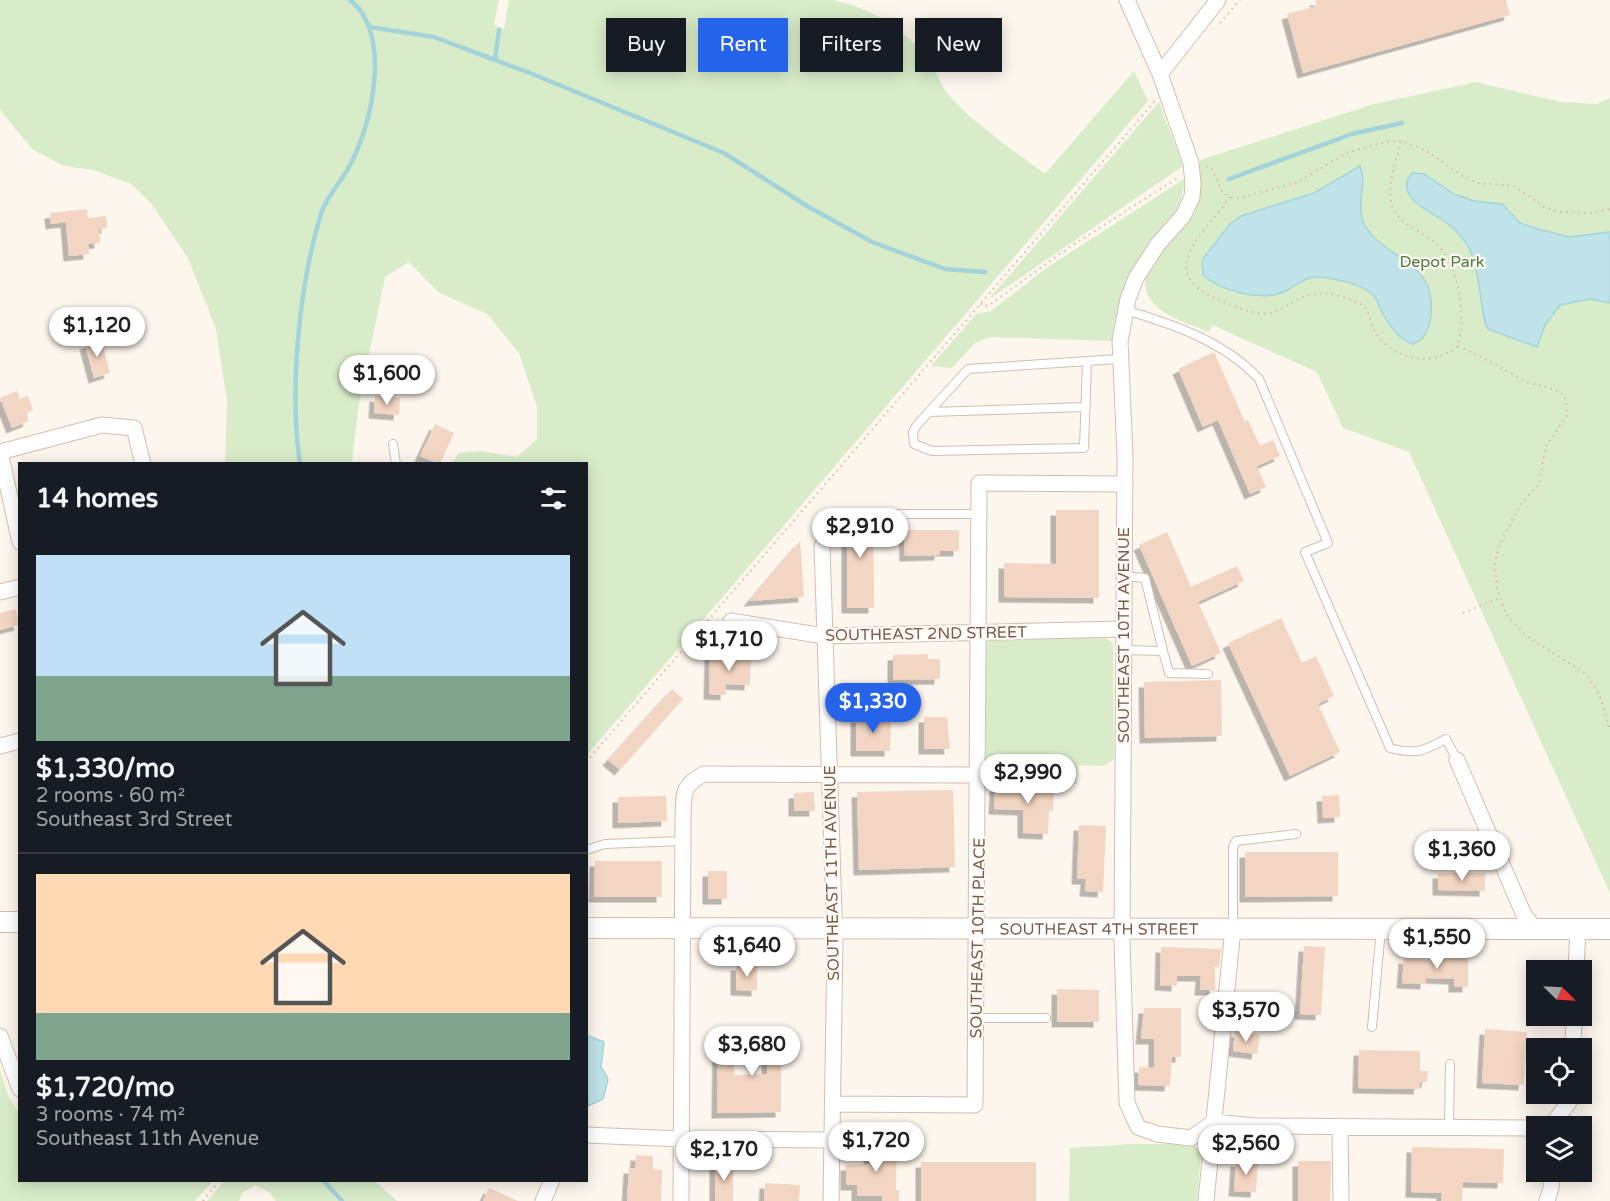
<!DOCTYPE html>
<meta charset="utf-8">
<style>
:root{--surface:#171b24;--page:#242831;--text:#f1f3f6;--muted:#9ea1a6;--line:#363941;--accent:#2563eb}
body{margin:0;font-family:"Varela Round",sans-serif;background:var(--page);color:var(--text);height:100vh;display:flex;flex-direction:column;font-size:22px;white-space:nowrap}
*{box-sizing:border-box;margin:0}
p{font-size:20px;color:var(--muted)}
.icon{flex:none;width:33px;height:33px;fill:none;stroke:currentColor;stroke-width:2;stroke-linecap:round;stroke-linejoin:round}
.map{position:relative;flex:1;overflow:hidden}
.side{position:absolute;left:18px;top:462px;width:570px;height:720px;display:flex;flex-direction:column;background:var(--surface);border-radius:0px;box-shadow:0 3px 15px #0003}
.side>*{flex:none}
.top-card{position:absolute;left:606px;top:18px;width:570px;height:54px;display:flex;gap:12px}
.needle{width:39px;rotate:114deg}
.tools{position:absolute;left:1526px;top:960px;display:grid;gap:12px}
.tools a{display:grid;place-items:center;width:66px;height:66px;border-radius:0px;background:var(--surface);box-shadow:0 3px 15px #0003;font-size:30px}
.price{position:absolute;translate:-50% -51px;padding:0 14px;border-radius:21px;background:#fff;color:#222;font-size:20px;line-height:39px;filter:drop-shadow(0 2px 3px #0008)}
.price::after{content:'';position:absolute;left:50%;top:36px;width:18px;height:14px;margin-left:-9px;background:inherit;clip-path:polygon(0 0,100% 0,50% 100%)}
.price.current{background:var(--accent);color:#fff}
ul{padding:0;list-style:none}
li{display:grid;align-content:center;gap:12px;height:318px;padding:0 18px}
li+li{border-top:2px solid var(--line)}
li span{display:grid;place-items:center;height:186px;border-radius:0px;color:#555}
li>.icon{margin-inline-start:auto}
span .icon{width:108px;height:108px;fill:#fffc;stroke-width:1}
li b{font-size:26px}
h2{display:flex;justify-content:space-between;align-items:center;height:72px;padding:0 18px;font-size:26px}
.chip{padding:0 21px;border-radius:0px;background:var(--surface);box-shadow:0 3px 15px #0003;font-size:21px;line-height:54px}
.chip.current{background:var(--accent);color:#fff}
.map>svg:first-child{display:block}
.green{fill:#d8ecc9}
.water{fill:#bfe3e8;stroke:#a5d3da;stroke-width:1.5}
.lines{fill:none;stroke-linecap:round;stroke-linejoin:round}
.stream{stroke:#a5d3da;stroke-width:4.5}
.building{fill:#f3d5c3;filter:url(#shadow)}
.service-casing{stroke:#d1beb0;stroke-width:10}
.minor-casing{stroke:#d1beb0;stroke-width:17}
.tertiary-casing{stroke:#d1beb0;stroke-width:22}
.path{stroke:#d9b8a5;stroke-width:2;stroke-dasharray:1.5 4.5;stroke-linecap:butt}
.service{stroke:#fff;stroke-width:8}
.minor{stroke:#fff;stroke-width:15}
.tertiary{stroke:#fff;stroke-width:20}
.labels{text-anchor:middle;stroke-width:4.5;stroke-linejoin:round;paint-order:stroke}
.park-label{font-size:16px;fill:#537a41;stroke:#fffaf3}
.street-label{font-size:16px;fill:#7a5c4d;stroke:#fffaf3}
</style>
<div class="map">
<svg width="1610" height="1201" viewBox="0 0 1610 1201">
<defs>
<filter id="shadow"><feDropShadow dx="-5.5" dy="5.5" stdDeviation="0" flood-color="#0004"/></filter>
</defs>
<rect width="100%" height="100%" fill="#fdf6ec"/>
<path class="green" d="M0 0H499L494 25 504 29 509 0H832C872 8 907 29 930 63 938 74 942 89 952 99 979 127 1014 151 1045 174L1134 71 1148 101 587 755 586 464 452 463 459 453 481 451 517 457 537 439V407L519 353 487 314 438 292 409 262 385 277 359 403 352 463H225L227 402 216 329 188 258 151 203 131 184 93 170 64 166 32 149 0 110Z
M1476 82 1561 102 1596 104 1610 98V893L1409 452 1343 428 1317 372 1212 325 1209 332C1181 320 1142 313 1145 275L1199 182 1200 160 1374 104Z
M1159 102 1183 166 988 300Z
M1184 179C1185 215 1149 241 1132 270 1120 293 1115 316 1112 341L991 337 975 343 952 368 931 366 976 314 991 311 1045 269Z
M999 637H1104L1113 643 1114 759 1103 766 1078 765 1077 784H986V647L987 641Z
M0 1070 8 1096 19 1113 20 1180 213 1181 195 1201H0Z
M1133 1144H1193L1201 1153 1197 1201H1069L1070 1148Z
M225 1180 375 1181 397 1201H276L270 1193 255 1185 242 1193 239 1201H207Z"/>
<path class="water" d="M1360 166C1368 181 1355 204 1364 224 1384 261 1441 260 1430 320 1427 332 1425 339 1413 344 1399 340 1387 322 1380 308 1378 304 1378 300 1374 296 1364 285 1341 280 1327 278 1305 273 1299 286 1281 293 1260 301 1219 290 1203 275L1202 260 1230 224 1241 216 1314 193Z
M1412 173 1424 174 1454 194 1474 201 1502 204 1520 223 1538 229 1569 237 1610 232V303L1590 299 1560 305 1545 325 1537 347 1488 329C1480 321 1482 263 1464 240 1459 234 1454 228 1447 223 1434 213 1392 198 1412 173Z
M586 1035 604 1042 601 1067 608 1079 603 1099 588 1106Z"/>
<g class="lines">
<path class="stream" d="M370 27 434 37 530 73 724 153 807 206 872 242 945 269 985 272
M495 60 499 30
M1229 179 1352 134 1402 123
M300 464C289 390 299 285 321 214 326 197 341 182 349 167 372 126 393 33 350 0
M323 1180 342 1201"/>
</g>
<path class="building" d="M1315 0H1506L1510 15 1303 73 1287 14 1317 6Z
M87 209 88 218 106 216 107 228 99 229 100 243 88 244 89 254 69 256 66 222 51 224 50 213Z
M101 339 110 373 94 378 85 344Z
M1214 352 1245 422 1248 420 1260 446 1273 440 1280 456 1257 466 1266 487 1250 494 1218 420 1203 427 1178 369Z
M17 391 20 399 28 396 33 410 26 413 29 421 12 428 0 398Z
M375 396 400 398 399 415 374 413Z
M435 424 454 433 440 464 420 456Z
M847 510H873L874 608H847Z
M1056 510H1099V598L1004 597V563L1056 564Z
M904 530H959V551H940V555L905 556Z
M1167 532 1191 587 1237 566 1244 581 1198 602 1221 653 1192 666 1139 545Z
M800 541 804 597 749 601Z
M16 609 20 625 0 630V613Z
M1281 618 1302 663 1316 656 1334 696 1318 704 1340 752 1290 776 1228 643Z
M710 654 751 655 750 685 726 684V695L709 694Z
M928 654V659H940V679L893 680V655Z
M1221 680 1222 736 1145 738 1144 682Z
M672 689 683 699 620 770 608 760Z
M856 717H891L890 751H856Z
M924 717H947L950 749H924Z
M995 786 1054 787 1053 811 1049 810 1048 834 1023 833V810L994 809Z
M953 790 955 867 859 870 857 792Z
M814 792 815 811H794V793Z
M1339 795 1340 817 1323 818 1322 796Z
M666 796 667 821 618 823V797Z
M1079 825 1106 826 1103 892 1085 891 1086 879H1077Z
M1245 852H1338V896L1245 897Z
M595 861H662V897H594Z
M708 871H727V899H708Z
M1438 873H1485V891L1438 890Z
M1304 946 1325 947 1321 1015 1300 1014Z
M1161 947 1221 949 1219 967H1215V990H1200L1201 976H1177V986L1160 985Z
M1441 954H1468V987H1454V979L1426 978V984L1402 983 1404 958 1441 960Z
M736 965H757V991L736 990Z
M1057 989 1099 990V1022H1057Z
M1144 1008H1181V1057H1172L1170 1086 1138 1085 1139 1067 1154 1068V1039H1141Z
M1485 1029 1527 1032 1524 1085 1482 1083Z
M1235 1031 1260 1035 1257 1054 1233 1051Z
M794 1032V1058H781V1112L717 1113 718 1035H735L734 1075 767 1074V1033Z
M1359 1050 1420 1051V1071H1428L1427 1082 1420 1083 1419 1089 1358 1088Z
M869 1142 897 1143 896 1190H899V1201H882V1196H857V1185H846V1165L869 1164Z
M1412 1147 1504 1149 1503 1183 1463 1182 1462 1201H1441L1442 1193 1411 1192Z
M636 1155 653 1156V1169L662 1170 661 1201H627L629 1168H635Z
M1236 1161 1258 1162 1256 1192 1234 1191Z
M1298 1161H1331L1330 1201H1298Z
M921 1162H1036V1201H921Z
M715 1164H733V1201H715Z
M765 1183 800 1185 799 1201H764Z
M489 1188 518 1201H483Z"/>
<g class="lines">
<g class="service-casing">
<path id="service" d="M1125 310C1173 324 1225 342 1259 379L1328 543 1305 552 1390 748C1417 755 1423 751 1446 739L1457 760
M1087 362 1084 448 932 451 914 444 913 432 917 425 968 369 1119 359
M929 412 1086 407
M393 444 396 464
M886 514H979
M1123 650 1163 651 1145 578 1123 576
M1163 651 1169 673 1208 674
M586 850 605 844 683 841
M1233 927V847L1236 841 1296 834
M976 1018H1046
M1372 1027 1381 929
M1449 1127 1450 1064"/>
</g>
<g class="minor-casing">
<path id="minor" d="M1127 0 1160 74 1191 163 1193 184 1192 197 1183 216 1158 244 1136 278 1128 299 1120 341 1125 456 1122 940 1127 1103 1138 1127 1157 1134 1191 1138 1214 1122 1255 1126 1536 1128
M1160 74 1218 0
M0 452 102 425 134 428 143 464
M0 452 20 542
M822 546 835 941 831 1201
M0 592 20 587
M731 621 824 636 1122 629
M0 746 20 741
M1457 760 1524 915 1534 927
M1576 970 1578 928
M0 1036 20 1089
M1573 1048 1574 1016
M833 1104 975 1105 979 483 1125 484
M1340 1126 1341 1201
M1551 1126 1569 1102 1570 1094
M586 1135 682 1139 833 1140
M543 1201 552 1180
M681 1201 683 818C684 794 681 786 704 774L978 775
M1206 1201 1233 928
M1547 1201 1551 1188 1552 1172"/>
</g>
<g class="tertiary-casing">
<g id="tertiary">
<path d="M0 922H20"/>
<path id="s1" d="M586 928 1610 929"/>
</g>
</g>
<path class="path" d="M1220 23 1240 0
M1206 166 1213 170 1222 191 1230 197 1240 198 1298 182 1346 153 1389 141H1402L1425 150 1467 179 1478 183 1514 186 1544 207 1558 212 1592 213 1610 209
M1230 197C1207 232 1152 271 1217 299 1232 305 1254 316 1270 313 1282 310 1292 302 1303 297 1322 289 1347 296 1364 306 1370 314 1371 324 1375 332 1392 360 1433 368 1458 346 1466 314 1460 264 1433 241 1418 228 1395 224 1391 201 1387 182 1396 159 1402 142
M980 304 988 306 1068 248 1179 177
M1458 346C1480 356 1500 367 1521 379 1535 387 1552 385 1565 396L1567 415 1546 446 1539 484 1520 505 1498 548 1495 564 1497 589 1506 614 1525 635 1586 674 1600 696 1610 730
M1463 613 1499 598
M586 762 1155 101
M203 1201 220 1180"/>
<use href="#service" class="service"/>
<use href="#minor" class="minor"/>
<use href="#tertiary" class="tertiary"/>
</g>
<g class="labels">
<g class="park-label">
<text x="1442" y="267">Depot Park</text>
</g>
<g class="street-label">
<text transform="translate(926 633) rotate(-1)" y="6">SOUTHEAST 2ND STREET</text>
<text transform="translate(1123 635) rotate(-90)" y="6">SOUTHEAST 10TH AVENUE</text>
<text transform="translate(831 873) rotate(-91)" y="6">SOUTHEAST 11TH AVENUE</text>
<text dy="6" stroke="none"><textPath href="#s1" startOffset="513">SOUTHEAST 4TH STREET</textPath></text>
<text transform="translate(977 938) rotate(-89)" y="6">SOUTHEAST 10TH PLACE</text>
</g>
</g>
</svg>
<div class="tools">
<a><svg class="needle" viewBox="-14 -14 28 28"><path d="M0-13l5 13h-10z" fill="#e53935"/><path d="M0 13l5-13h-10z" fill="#9ea1a6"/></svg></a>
<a><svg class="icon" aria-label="locate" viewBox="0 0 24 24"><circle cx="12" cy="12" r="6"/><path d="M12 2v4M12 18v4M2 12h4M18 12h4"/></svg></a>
<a><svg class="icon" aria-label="layers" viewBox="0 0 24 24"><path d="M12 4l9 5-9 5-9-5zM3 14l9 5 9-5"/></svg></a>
</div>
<b class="price" style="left:97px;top:358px">$1,120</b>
<b class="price" style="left:387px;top:406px">$1,600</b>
<b class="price" style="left:860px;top:559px">$2,910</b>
<b class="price" style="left:729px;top:672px">$1,710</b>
<b class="price current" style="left:873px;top:734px">$1,330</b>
<b class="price" style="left:1028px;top:805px">$2,990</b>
<b class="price" style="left:1462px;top:882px">$1,360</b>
<b class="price" style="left:1437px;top:970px">$1,550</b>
<b class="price" style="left:747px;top:978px">$1,640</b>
<b class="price" style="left:1246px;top:1043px">$3,570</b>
<b class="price" style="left:752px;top:1077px">$3,680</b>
<b class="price" style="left:876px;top:1173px">$1,720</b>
<b class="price" style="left:1246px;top:1176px">$2,560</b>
<b class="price" style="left:724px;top:1182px">$2,170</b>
<div class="top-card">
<a class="chip">Buy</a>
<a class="chip current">Rent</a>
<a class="chip">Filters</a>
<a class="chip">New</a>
</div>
<section class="side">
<h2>14 homes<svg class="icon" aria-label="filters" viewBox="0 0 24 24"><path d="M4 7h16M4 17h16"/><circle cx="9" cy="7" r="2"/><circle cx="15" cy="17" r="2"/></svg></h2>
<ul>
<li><span style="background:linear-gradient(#bfe0f5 65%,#7fa58c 0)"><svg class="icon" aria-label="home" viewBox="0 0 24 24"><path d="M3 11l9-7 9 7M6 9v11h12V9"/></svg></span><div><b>$1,330/mo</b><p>2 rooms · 60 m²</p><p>Southeast 3rd Street</p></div></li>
<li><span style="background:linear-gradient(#ffd9b3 75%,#7fa58c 0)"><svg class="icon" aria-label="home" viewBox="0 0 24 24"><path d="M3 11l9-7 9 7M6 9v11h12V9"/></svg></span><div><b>$1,720/mo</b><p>3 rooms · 74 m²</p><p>Southeast 11th Avenue</p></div></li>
</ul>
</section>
</div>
